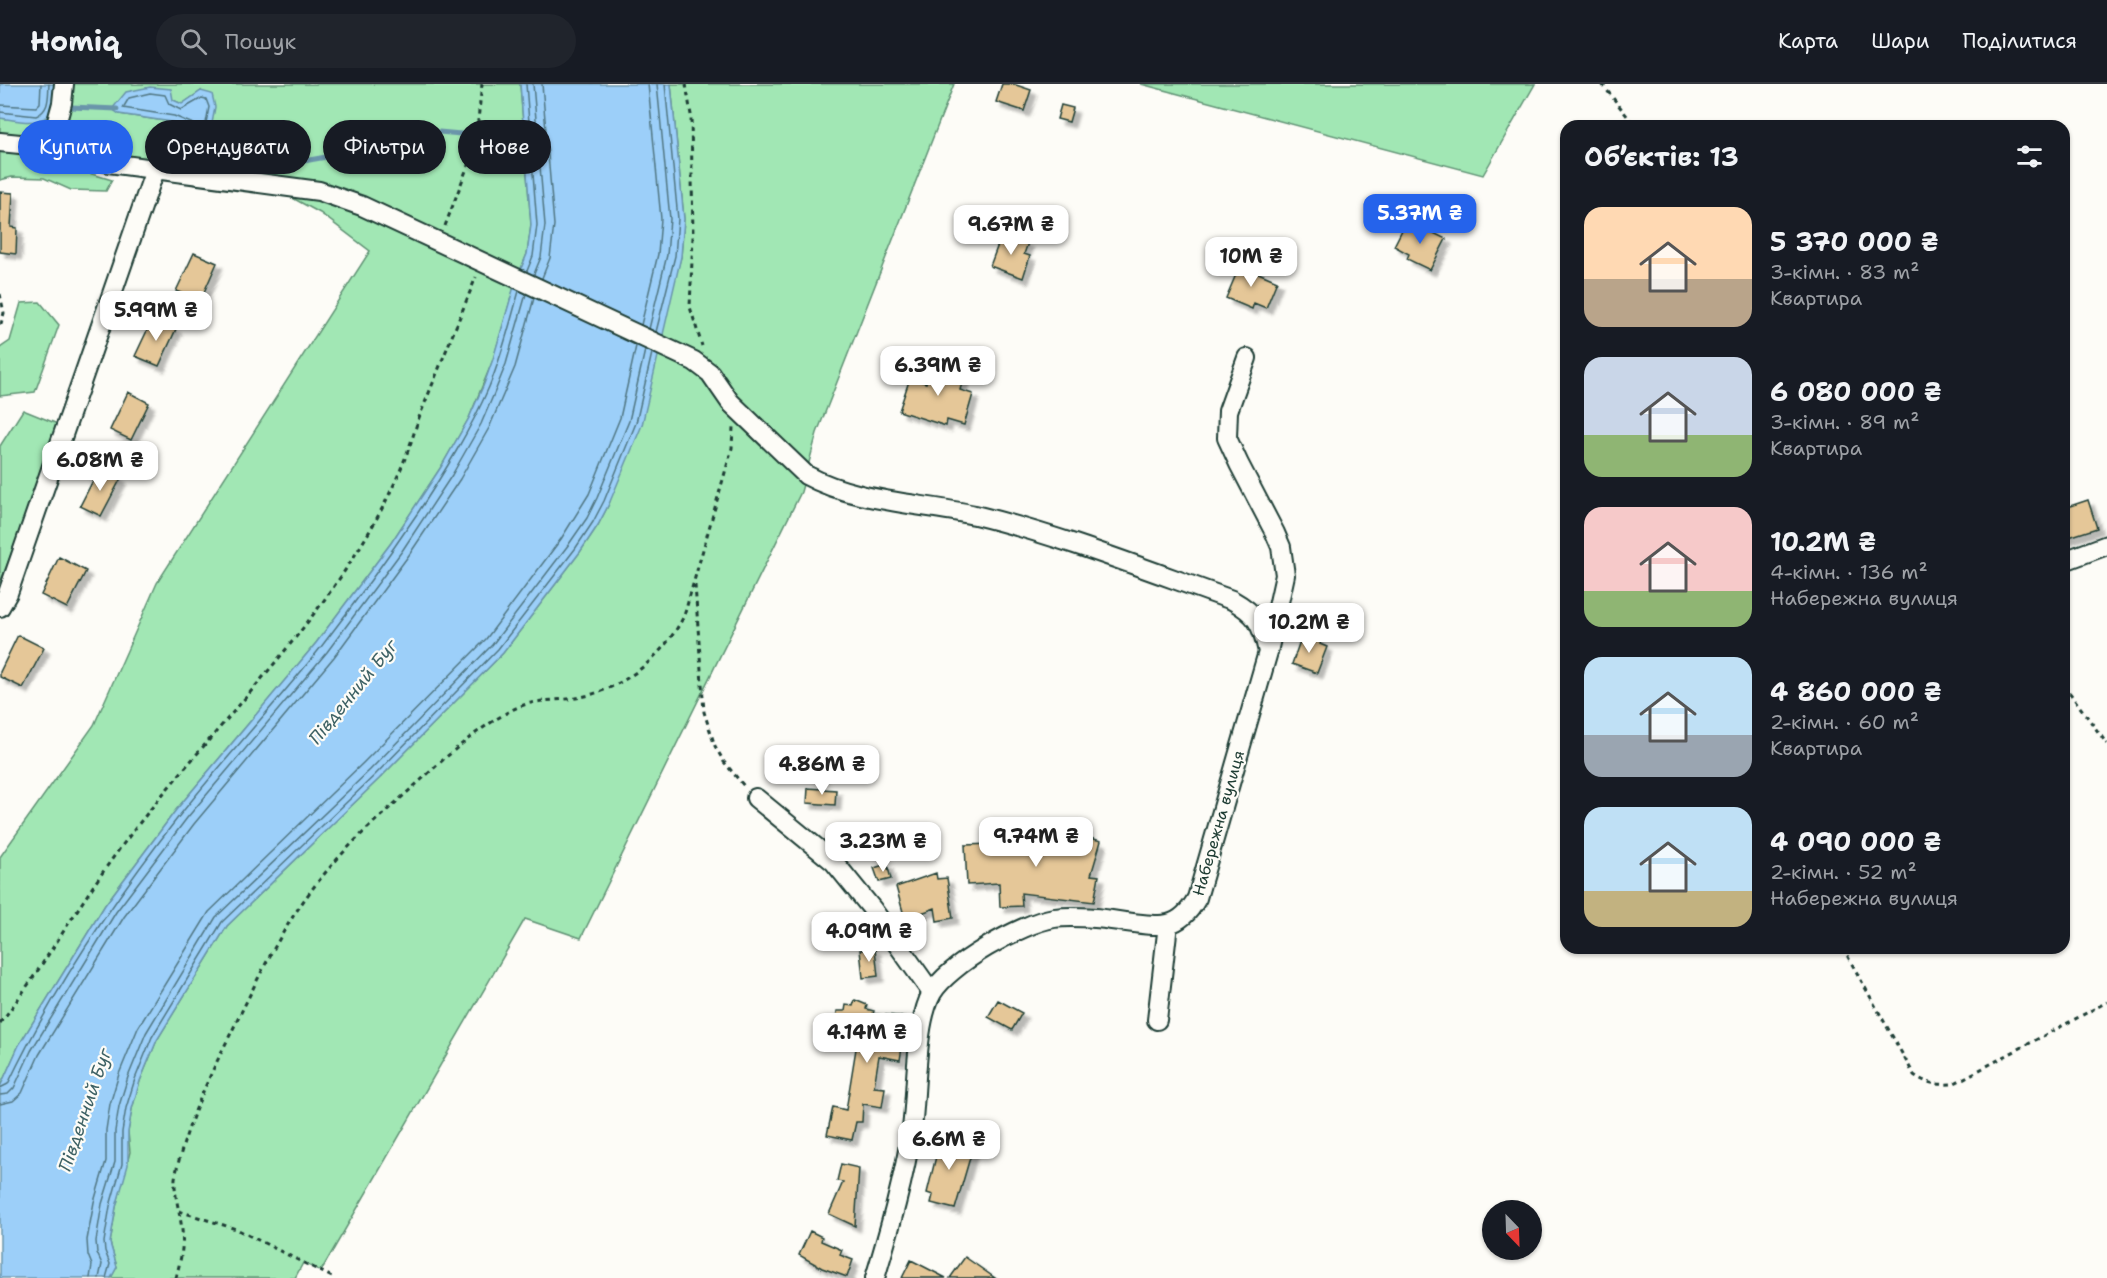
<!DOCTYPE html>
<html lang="uk">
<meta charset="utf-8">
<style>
:root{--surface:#171b24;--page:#20242c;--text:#f1f3f6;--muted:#9ea1a6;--line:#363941;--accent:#2563eb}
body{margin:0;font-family:"Shantell Sans",sans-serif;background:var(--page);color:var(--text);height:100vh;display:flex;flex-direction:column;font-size:22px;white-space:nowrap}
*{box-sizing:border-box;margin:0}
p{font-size:20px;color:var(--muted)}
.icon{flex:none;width:33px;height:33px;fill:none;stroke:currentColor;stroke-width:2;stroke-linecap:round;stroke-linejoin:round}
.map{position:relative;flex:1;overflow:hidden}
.sheet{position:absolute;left:1560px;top:36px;width:510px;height:834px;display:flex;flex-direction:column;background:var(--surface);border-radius:18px;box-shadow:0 2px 4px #0004}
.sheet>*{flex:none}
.top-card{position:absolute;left:18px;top:36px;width:570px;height:54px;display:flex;gap:12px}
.needle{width:39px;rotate:157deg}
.buttons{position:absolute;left:1482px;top:1116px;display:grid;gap:12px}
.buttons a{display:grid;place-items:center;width:60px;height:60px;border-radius:50%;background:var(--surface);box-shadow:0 2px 4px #0004;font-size:30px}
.price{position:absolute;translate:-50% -51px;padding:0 14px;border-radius:12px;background:#fff;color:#222;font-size:20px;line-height:39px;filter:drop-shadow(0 2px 3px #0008)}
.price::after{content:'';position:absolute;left:50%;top:36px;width:18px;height:14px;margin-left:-9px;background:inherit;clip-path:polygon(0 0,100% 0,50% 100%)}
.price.active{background:var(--accent);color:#fff}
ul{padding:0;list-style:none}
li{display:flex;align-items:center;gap:18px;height:150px;padding:0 24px}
li span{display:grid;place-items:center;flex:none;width:168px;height:120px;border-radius:18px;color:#555}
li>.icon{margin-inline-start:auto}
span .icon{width:72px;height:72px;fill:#fffc;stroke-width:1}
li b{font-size:26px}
h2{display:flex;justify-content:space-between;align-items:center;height:72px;padding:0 24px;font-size:26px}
.tag{padding:0 21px;border-radius:27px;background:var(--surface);box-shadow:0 2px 4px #0004;font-size:21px;line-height:54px}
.tag.active{background:var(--accent);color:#fff}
header{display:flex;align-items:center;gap:36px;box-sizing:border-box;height:84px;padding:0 30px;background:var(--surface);border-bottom:2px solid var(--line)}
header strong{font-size:28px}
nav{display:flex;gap:33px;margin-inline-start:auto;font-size:21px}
.search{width:420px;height:54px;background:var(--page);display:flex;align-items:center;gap:15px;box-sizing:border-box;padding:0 21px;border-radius:33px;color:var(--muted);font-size:22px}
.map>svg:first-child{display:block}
.green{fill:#a1e7b4;stroke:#609274;stroke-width:1.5;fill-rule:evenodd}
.water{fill:#9ccff9;stroke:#6a95aa;stroke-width:1.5}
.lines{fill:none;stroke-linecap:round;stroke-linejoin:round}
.shore{stroke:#517783;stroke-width:1.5}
.stream{stroke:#6a95aa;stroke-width:5}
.building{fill:#e5c798;stroke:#1f3d34;stroke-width:1.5;filter:url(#shadow)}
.minor-casing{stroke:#1f3d34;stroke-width:22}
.path{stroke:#1f3d34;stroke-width:3;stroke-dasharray:4.5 4.5;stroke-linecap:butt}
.minor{stroke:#fdfcf7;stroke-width:18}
.labels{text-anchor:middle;stroke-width:4.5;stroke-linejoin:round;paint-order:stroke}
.street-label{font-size:16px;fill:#1f3d34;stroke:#fdfcf7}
.water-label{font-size:18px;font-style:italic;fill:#3e6265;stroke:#fdfcf7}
</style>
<header>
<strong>Homiq</strong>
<div class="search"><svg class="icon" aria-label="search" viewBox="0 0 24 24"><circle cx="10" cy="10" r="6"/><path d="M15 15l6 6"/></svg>Пошук</div>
<nav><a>Карта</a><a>Шари</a><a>Поділитися</a></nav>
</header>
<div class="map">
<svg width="2107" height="1194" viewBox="0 0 2107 1194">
<defs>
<filter id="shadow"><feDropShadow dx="5.5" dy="5.5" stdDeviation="1.5" flood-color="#0004"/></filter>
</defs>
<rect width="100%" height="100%" fill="#fdfcf7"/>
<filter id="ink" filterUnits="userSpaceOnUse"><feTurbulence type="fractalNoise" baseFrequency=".0167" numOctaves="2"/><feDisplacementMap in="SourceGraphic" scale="12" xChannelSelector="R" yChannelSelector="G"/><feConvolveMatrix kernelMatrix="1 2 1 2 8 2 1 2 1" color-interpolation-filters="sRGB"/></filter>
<g filter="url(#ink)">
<path class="green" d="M55 0H520L531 141 527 170 515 200 493 276 469 334 441 383 391 459 316 559 176 726 105 821 19 961 0 1003V773L94 641 157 499 370 167 320 129 287 111 0 55V34L38 38 53 24ZM201 7 198 49 172 38 119 30 173 16 182 20Z
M671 0H954L817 349 801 408 581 854 525 835 321 1187 303 1179 295 1194H111L117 1183 110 1159 116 1123 130 1068 128 1048 132 1025 140 997 157 956 227 842 381 693 503 569 580 468 598 441 609 420 681 173 684 135Z
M1141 0H1535L1483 91Z
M0 68H39L82 79 89 89 112 96 106 107 71 106 44 94 12 93 0 96Z
M40 218 59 241 35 308 0 312V264L10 257 21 219Z
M23 326 60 341 0 499V362Z"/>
<path class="water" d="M0 0H55C54 7 55 18 53 24 45 45 16 36 0 34Z
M520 0H671L684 135 681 173 642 341 609 420 598 441 580 468 503 569 379 695 227 842 157 956 140 997 132 1025 128 1048V1081L116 1123 110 1159 117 1183 111 1194H0V1003L19 961 105 821 176 726 316 559 391 459 441 383 469 334 484 300 493 275 515 199 527 170 531 141Z
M150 3 171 5 173 16 182 20 201 7 212 10 215 23 211 45 198 49 172 38 119 30 112 25 126 8Z"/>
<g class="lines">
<path class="shore" d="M526 0 537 141 533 172 527 187
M533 0 545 141 541 173 534 190
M150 9 165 11 169 20 181 26 202 14 206 15 209 23 206 39 198 42 174 32 123 24 129 14Z
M0 21 36 23 40 19 41 0
M0 28 36 32C50 26 48 13 49 0
M542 194 550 174 554 141 542 0
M641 241 658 170 661 135 648 0
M649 245 667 171 670 135 657 0
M656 248 675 172 678 135 665 0
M0 1004 8 1000C54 904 114 815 180 731 225 674 276 620 321 563 355 519 388 473 419 427 445 387 470 347 489 303 502 272 510 239 519 207
M0 1011 8 1010 14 1004 31 967 116 828 187 734 327 568 402 467 452 391 481 340 496 305 506 280 526 210
M0 1020 13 1017 22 1009 39 971 124 833 194 740 334 573 409 471 460 395 489 344 515 283 534 214
M90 1194 92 1181 88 1171 87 1156 94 1118 106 1077V1046L110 1020 119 990 138 944 209 828 363 679 486 555 561 455 589 410 620 334 636 262
M99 1194 102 1180 97 1169 96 1157 102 1120 115 1078V1047L119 1022 128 993 146 949 216 833 370 686 492 561 569 460 587 434 597 414 629 337 645 266
M106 1194 110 1180 105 1167 104 1158 110 1122 122 1080V1048L126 1024 135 995 152 953 222 838 375 691 498 565 575 465 593 438 604 417 636 339 652 269"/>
<path class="stream" d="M71 23 117 25
M206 41 245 77 282 81 326 73 358 71 398 51 417 46 472 51 532 52"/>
</g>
<path class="building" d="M1002 0H1013L1031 6 1024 27 996 18Z
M1061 21 1073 24 1069 38 1057 35Z
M0 108 13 109 11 143 17 144 16 170 0 168Z
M1407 136 1446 155 1430 186 1407 175 1409 170 1394 162Z
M1002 150 1028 159 1024 170 1030 172 1023 194 990 182Z
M194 169 217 179 200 217 176 207Z
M1240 181 1277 197 1266 224 1254 219 1252 225 1226 214Z
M153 234 176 245 159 282 135 272Z
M932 279 965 289 960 306 973 310 964 341 947 336 946 342 899 327 910 294 926 299Z
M128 308 149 319 131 356 110 346Z
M100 383 121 394 101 432 80 422Z
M2088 416 2097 444 2066 454 2064 447V424Z
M59 473 86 487 67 524 41 511Z
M18 551 44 564 23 604 0 593V588Z
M1302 551 1321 558 1320 560 1327 563 1317 589 1292 580Z
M808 704 836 706 835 721 807 719Z
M1047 748 1082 755 1083 752 1101 757 1091 791 1099 792 1094 818 1021 809 1022 822 1000 823 999 799 967 801 965 761 992 760V754L1044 760Z
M887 780 891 795 879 798 874 784Z
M936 789 937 795 947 794 953 834 937 837 935 824 905 835 896 803Z
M875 865 878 892 863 894 860 866Z
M855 916 867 921 866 925 874 927 873 930 909 933 907 951H904L900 976 879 972 874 1003 885 1004 882 1023 863 1020 862 1038H856L852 1056 827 1051 833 1023 846 1026 860 940 836 935 837 927H845L846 921 853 922Z
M998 916 1022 929 1012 946 988 933Z
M941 1052 974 1060 955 1125 931 1119 933 1111 927 1109Z
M841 1080 859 1084 855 1142 829 1130 843 1098 837 1097Z
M810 1147 822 1153 821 1157 842 1166 840 1171 853 1176 847 1193 822 1184 799 1171Z
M965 1173 995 1194H950Z
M911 1176 946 1194H902Z"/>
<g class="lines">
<g class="minor-casing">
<path id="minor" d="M0 58 50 63 109 79 319 107 362 122 694 277 710 289 730 318 806 391C855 418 920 419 975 431 1062 452 1147 486 1232 516 1257 530 1262 540 1268 568
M50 63 62 19 64 0
M2064 477 2107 461
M0 523 8 509 155 86
M756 714 834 778 873 826 932 909
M1157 936 1168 840
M875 1194C890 1144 904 1095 912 1044 917 1007 915 939 932 909 948 881 1022 839 1054 834 1067 832 1082 833 1095 834 1112 835 1153 844 1168 840 1181 837 1191 825 1197 814L1268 568 1285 491 1281 463 1275 449 1239 380 1227 354 1228 327 1247 274"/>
</g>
<path class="path" d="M686 0 691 31 693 153 690 223 702 262
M1602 0 1635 42
M445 142 475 63 482 0
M0 210 4 229 0 243
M695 501 704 628 715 662 724 678 744 702
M2064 601 2107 660
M1843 864 1914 991C1927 1000 1937 1001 1953 1000L2107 918
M0 939C44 883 78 820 121 763 221 629 371 501 418 336L476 193
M179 1127 236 1145 334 1194
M176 1194C180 1178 184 1163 182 1146 180 1128 174 1112 175 1094 185 1043 207 997 230 951 257 897 282 841 321 794 350 758 386 727 421 696 449 670 477 645 510 627 530 615 554 617 576 614 623 606 663 573 684 532L732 364 733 343"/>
<use href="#minor" class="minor"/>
</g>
</g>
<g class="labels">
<g class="street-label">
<text transform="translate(1218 739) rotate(-74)" y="6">Набережна вулиця</text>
</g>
<g class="water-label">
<text transform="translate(353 608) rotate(-51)" y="6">Південний Буг</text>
<text transform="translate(85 1026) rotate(-71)" y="6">Південний Буг</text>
</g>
</g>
</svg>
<div class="buttons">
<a><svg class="needle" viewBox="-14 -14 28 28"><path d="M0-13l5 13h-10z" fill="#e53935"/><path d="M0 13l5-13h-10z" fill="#9ea1a6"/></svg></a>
</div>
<b class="price active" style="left:1420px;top:161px">5.37M ₴</b>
<b class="price" style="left:1011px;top:172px">9.67M ₴</b>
<b class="price" style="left:1251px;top:204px">10M ₴</b>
<b class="price" style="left:156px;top:258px">5.99M ₴</b>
<b class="price" style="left:938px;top:313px">6.39M ₴</b>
<b class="price" style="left:100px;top:408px">6.08M ₴</b>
<b class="price" style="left:1309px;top:570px">10.2M ₴</b>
<b class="price" style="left:822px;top:712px">4.86M ₴</b>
<b class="price" style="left:1036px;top:784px">9.74M ₴</b>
<b class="price" style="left:883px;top:789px">3.23M ₴</b>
<b class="price" style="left:869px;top:879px">4.09M ₴</b>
<b class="price" style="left:867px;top:980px">4.14M ₴</b>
<b class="price" style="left:949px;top:1087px">6.6M ₴</b>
<div class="top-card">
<a class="tag active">Купити</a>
<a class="tag">Орендувати</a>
<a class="tag">Фільтри</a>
<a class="tag">Нове</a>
</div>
<section class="sheet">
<h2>Об’єктів: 13<svg class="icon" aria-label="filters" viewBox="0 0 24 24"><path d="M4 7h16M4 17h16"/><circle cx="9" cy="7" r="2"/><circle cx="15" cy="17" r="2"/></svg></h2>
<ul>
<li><span style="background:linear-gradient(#ffd9b3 60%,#b9a48a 0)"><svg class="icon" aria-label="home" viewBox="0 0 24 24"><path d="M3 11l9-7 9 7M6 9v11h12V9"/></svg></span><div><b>5 370 000 ₴</b><p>3-кімн. · 83 m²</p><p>Квартира</p></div></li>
<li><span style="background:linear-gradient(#c9d6e8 65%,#8fb573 0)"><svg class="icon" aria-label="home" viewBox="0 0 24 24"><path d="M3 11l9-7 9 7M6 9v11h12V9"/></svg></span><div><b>6 080 000 ₴</b><p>3-кімн. · 89 m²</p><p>Квартира</p></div></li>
<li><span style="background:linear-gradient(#f6c9c9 70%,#8fb573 0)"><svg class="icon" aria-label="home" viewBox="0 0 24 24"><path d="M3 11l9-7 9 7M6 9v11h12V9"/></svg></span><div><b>10.2M ₴</b><p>4-кімн. · 136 m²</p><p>Набережна вулиця</p></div></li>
<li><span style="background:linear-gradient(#bfe0f5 65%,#9aa5b1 0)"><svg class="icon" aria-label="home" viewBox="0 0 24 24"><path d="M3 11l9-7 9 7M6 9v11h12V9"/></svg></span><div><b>4 860 000 ₴</b><p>2-кімн. · 60 m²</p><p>Квартира</p></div></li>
<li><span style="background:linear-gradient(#bfe0f5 70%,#c2b280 0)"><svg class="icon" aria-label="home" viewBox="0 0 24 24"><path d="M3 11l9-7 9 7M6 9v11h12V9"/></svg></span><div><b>4 090 000 ₴</b><p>2-кімн. · 52 m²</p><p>Набережна вулиця</p></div></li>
</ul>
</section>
</div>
